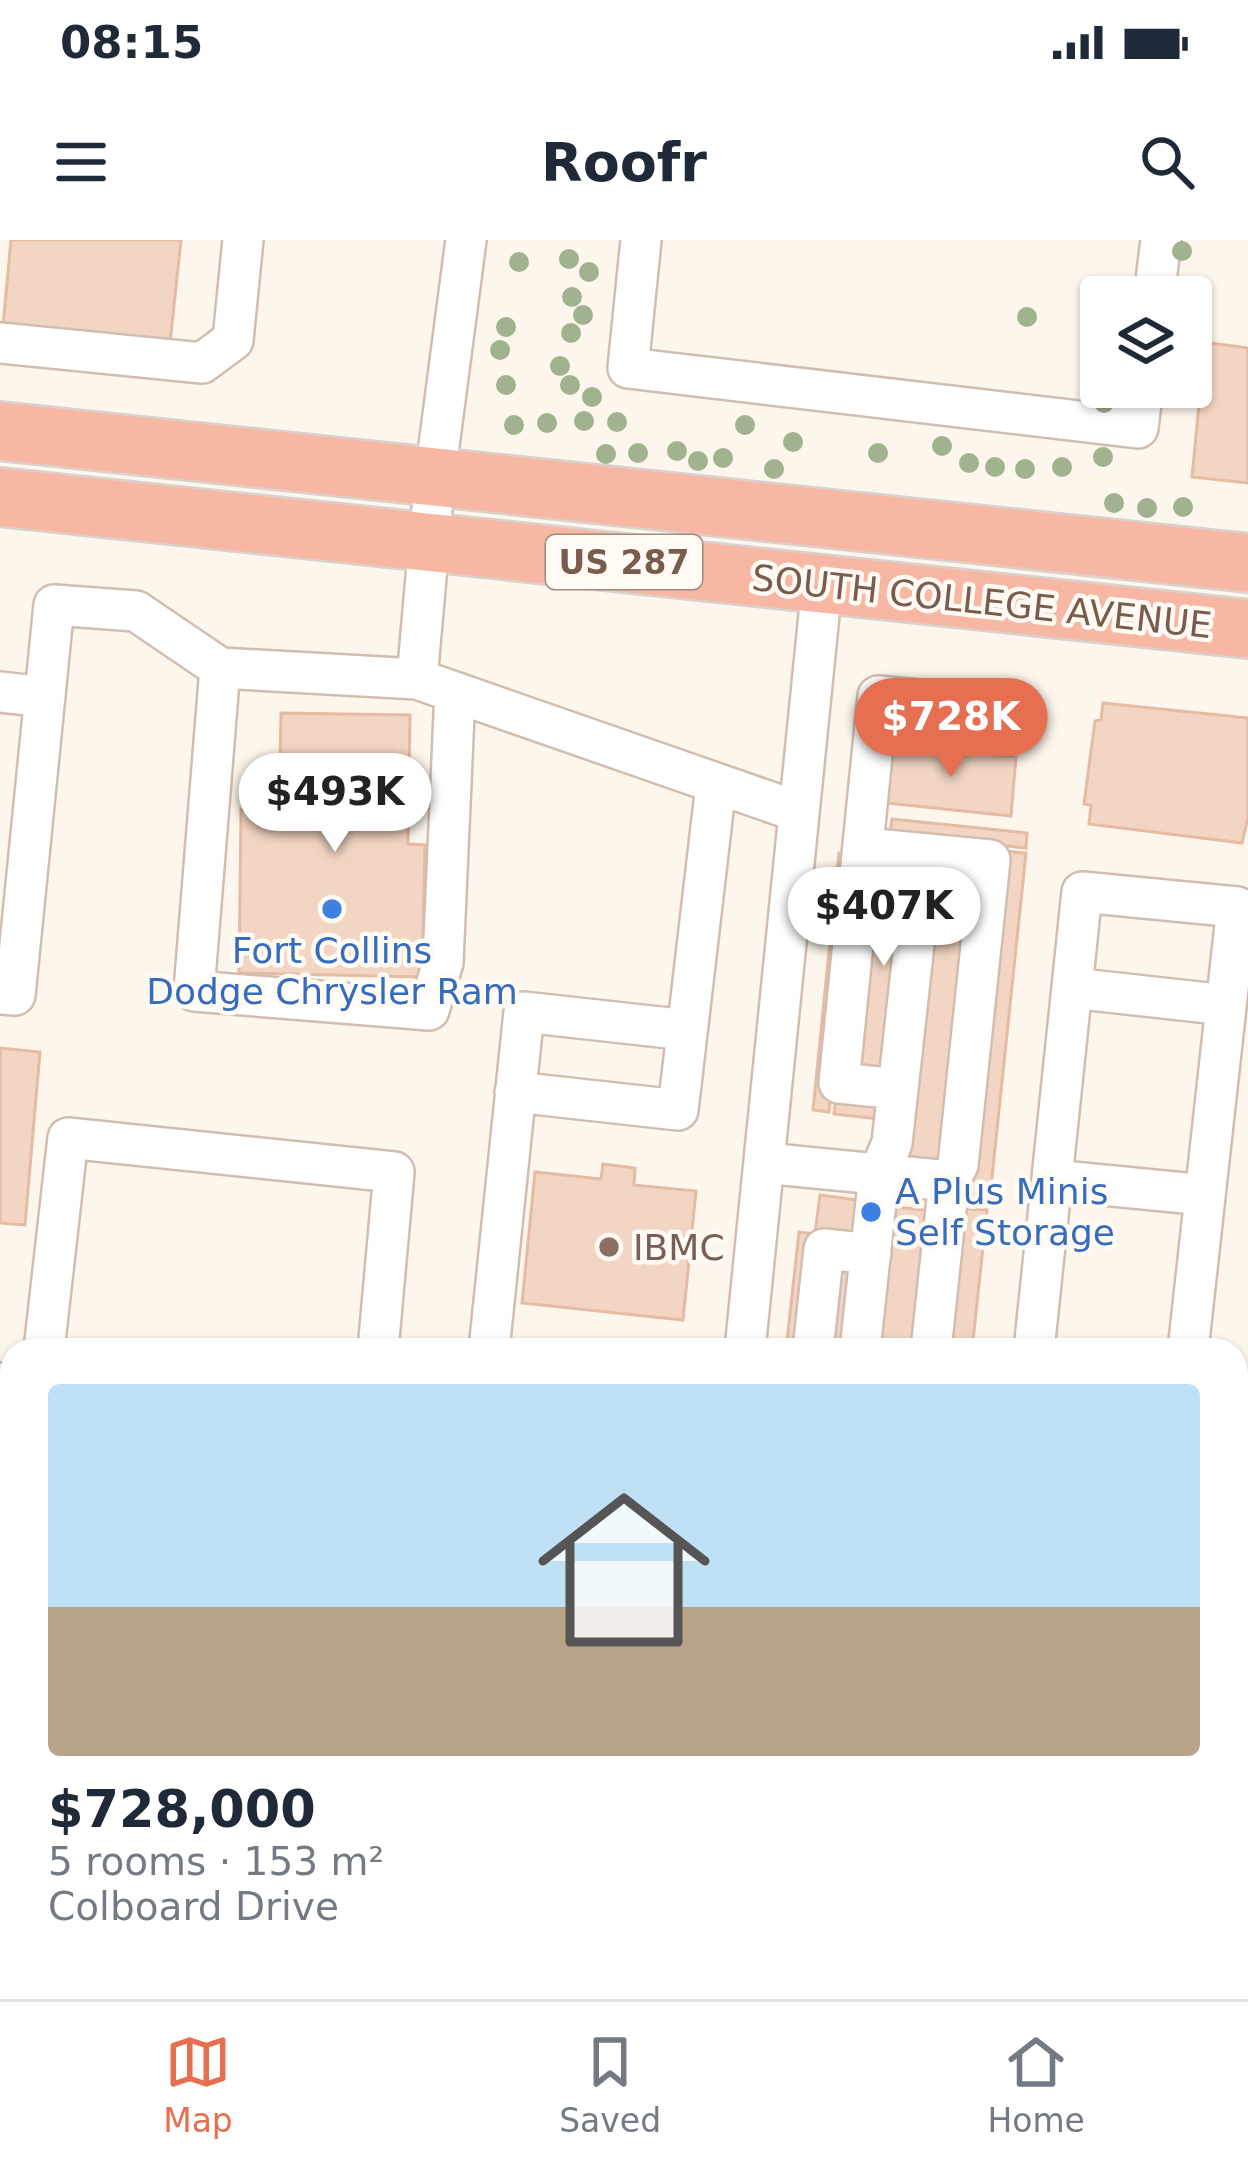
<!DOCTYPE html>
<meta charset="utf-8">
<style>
:root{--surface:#fff;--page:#f6f6f7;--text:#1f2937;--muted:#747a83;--line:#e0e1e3;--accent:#e76f51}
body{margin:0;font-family:"DejaVu Sans",sans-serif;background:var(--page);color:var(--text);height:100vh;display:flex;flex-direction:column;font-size:45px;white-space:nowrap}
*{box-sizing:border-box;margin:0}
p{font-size:39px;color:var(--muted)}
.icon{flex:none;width:66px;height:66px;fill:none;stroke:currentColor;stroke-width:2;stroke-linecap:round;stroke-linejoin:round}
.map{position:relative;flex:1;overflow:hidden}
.side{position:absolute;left:0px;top:1098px;width:1248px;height:663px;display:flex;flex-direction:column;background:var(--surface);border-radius:36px 36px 0 0;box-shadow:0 3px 9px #0004}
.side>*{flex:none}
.fabs{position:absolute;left:1080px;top:36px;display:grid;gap:24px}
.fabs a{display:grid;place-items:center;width:132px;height:132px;border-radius:12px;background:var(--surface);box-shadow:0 3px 9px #0004;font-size:60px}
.price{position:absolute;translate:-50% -102px;padding:0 27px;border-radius:42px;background:#fff;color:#222;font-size:39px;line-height:78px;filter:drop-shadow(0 3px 6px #0008)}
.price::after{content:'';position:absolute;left:50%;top:72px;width:36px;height:27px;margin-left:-18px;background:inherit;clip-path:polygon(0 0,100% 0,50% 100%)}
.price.on{background:var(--accent);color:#fff}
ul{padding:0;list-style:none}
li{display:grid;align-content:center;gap:24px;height:636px;padding:0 48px}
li+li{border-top:3px solid var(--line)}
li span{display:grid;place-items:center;height:372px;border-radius:12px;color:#555}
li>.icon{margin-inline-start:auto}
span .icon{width:216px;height:216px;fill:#fffc;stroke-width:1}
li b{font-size:51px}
.status{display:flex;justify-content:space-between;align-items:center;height:84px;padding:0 60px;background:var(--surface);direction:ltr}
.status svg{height:33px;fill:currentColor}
header{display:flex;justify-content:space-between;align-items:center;height:156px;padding:0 48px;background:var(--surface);font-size:54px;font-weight:600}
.menu{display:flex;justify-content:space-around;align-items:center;height:168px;border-top:3px solid var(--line);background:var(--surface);font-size:33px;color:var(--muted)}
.menu a{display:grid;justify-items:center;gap:6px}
.menu .on{color:var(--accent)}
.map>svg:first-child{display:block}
.green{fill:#d8ecc9}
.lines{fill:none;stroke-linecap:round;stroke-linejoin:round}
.stream{stroke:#a5d3da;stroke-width:9}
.building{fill:#f3d5c3;stroke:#e6bba3;stroke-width:3}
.minor-casing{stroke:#d1beb0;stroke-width:44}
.highway-casing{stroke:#dad1cd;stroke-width:62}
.path{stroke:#d9b8a5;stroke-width:6;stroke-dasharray:3 9;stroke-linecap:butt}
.minor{stroke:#fff;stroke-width:39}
.highway{stroke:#f7b7a3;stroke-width:57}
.rail{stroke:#b9a8c9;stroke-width:9;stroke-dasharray:18 12;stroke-linecap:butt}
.tree{fill:#a0b28e}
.shop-dot{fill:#3f7fe0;stroke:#fffaf3;stroke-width:4.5}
.education-dot{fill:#8d6e63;stroke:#fffaf3;stroke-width:4.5}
.labels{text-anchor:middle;stroke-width:9;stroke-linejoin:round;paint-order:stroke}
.shield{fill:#fffaf3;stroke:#a28b7f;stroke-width:3}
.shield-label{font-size:33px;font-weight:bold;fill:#7a5c4d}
.street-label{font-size:36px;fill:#7a5c4d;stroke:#fffaf3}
.shop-label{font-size:36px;fill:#366cbe;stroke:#fffaf3}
.education-label{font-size:36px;fill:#785e54;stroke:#fffaf3;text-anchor:start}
</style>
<div class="status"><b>08:15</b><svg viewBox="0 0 49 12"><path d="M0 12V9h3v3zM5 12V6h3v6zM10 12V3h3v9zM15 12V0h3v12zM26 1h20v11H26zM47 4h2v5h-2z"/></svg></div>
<header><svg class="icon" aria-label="menu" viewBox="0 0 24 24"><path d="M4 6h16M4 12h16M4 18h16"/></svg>Roofr<svg class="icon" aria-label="search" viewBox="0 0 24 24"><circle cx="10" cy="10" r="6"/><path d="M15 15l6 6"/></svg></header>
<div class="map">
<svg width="1248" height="1759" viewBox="0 0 1248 1759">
<rect width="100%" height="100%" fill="#fdf6ec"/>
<path class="green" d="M0 1576 12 1577V1749H1236V1732L1248 1733V1759H0Z"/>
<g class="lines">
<path class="stream" d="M0 1661 12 1662
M744 1749 828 1759"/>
</g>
<path class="building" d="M11 0H181L170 103 3 86Z
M1211 103 1248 108V243L1192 237 1201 144 1208 145Z
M1103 463 1248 478V577L1242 603 1089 584 1091 565 1084 564 1095 481 1101 480Z
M281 473 410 475 408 604 425 605 422 737 239 733 241 569 279 570Z
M891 505 1016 517 1011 576 886 563Z
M892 579 1027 593 1026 608 890 593Z
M1002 611 1026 613 989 966 966 964Z
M839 613 858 614 829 872 813 870Z
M881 619 909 622 887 837 858 834Z
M931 639 973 643 943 929 901 925Z
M0 808 40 812 25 985 0 983Z
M836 857 882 862 880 879 834 874Z
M603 924 635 928 634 945 696 951 683 1080 522 1063 535 932 601 939Z
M820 955 865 961 860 998 815 993Z
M889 966 933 971 918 1110H874Z
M957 968 987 970 972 1110H942Z
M799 992 815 994 802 1110H786Z
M839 1023 859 1025 851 1110H831Z
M12 1404V1466H6Z"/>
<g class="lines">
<g class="minor-casing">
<path id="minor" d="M641 0 628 128 1138 188 1143 147
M1154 57 1161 0
M0 103 202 123 233 100 243 0
M220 428 194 751 429 770 443 722 455 452
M417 439 435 236 466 0
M0 452 45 457
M865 608 990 620 958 925 949 941 931 1110
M1072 748 1226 765
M0 754 15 755 54 365 136 371 220 428 417 439 799 572
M898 849 839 843 878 456 1001 468
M515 852 678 870 716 545
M764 923 949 941
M1052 940 1205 955
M44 1110 68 898 394 932 378 1110
M489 1110 524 772 687 790
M745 1110 822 345
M813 1110 824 1009 871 1014
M860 1110 879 934 892 903 924 614
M1034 1110 1082 652 1237 667 1188 1110
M0 1143 12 1148
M1236 1272 1248 1274
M1248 1487 1238 1588 1248 1589
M0 1502 12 1503
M1236 1655 1248 1656"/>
</g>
<g class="highway-casing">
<path id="highway" d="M0 191 1248 323
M0 257 1248 389"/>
</g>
<path class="path" d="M0 1714 12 1715
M265 1749 339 1759
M14 1759 25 1749"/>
<use href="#minor" class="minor"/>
<use href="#highway" class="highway"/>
<path class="rail" d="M0 1553 12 1554
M1236 1705 1248 1707"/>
</g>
<g class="tree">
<circle cx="1182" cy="11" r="10"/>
<circle cx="569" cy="19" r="10"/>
<circle cx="519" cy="22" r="10"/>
<circle cx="589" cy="32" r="10"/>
<circle cx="572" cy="57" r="10"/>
<circle cx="583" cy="75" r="10"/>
<circle cx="1027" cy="77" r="10"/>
<circle cx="506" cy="87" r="10"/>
<circle cx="571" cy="93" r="10"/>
<circle cx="500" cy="110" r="10"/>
<circle cx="560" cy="126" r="10"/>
<circle cx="506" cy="145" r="10"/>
<circle cx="570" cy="145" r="10"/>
<circle cx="592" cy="157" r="10"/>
<circle cx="1104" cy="163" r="10"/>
<circle cx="584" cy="181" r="10"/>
<circle cx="617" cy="182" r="10"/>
<circle cx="547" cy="183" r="10"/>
<circle cx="514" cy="185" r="10"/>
<circle cx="745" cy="185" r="10"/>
<circle cx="793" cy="202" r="10"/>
<circle cx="942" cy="206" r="10"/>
<circle cx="677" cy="211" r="10"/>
<circle cx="638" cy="213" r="10"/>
<circle cx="878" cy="213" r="10"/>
<circle cx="606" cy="214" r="10"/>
<circle cx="1103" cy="217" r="10"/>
<circle cx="723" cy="218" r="10"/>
<circle cx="698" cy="221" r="10"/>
<circle cx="969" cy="223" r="10"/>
<circle cx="995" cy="227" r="10"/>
<circle cx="1062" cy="227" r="10"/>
<circle cx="774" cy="229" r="10"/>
<circle cx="1025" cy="229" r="10"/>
<circle cx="1114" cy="263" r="10"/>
<circle cx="1183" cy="267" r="10"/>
<circle cx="1147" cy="268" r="10"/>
</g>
<g class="shop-dot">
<circle cx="332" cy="669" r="12"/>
<circle cx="871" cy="972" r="12"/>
</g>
<circle class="education-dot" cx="609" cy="1007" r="12"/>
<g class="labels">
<rect class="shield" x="546" y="295" width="156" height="54" rx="9"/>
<g class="shield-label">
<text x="624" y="334">US 287</text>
</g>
<g class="street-label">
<text transform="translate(982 361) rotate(6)" y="13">SOUTH COLLEGE AVENUE</text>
</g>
<g class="shop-label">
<text x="332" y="723">Fort Collins<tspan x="332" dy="41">Dodge Chrysler Ram</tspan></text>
<text x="895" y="964" text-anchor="start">A Plus Minis<tspan x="895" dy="41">Self Storage</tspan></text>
</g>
<g class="education-label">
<text x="633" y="1020">IBMC</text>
</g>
</g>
</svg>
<div class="fabs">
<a><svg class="icon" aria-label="layers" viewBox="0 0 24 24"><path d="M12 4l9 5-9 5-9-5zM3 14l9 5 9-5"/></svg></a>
</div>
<b class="price on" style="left:951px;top:540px">$728K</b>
<b class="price" style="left:335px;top:615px">$493K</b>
<b class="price" style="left:884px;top:729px">$407K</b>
<section class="side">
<ul>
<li><span style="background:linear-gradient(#bfe0f5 60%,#b9a48a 0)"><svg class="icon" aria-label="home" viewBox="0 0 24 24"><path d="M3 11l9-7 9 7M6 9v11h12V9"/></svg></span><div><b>$728,000</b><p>5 rooms · 153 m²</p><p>Colboard Drive</p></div></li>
</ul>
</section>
</div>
<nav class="menu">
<a class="on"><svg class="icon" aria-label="map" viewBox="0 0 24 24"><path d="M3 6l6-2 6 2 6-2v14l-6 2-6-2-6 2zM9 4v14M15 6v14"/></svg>Map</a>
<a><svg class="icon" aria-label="saved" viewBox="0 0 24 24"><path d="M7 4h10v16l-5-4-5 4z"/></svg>Saved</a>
<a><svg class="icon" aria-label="home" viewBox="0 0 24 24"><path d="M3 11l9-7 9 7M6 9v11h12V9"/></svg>Home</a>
</nav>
